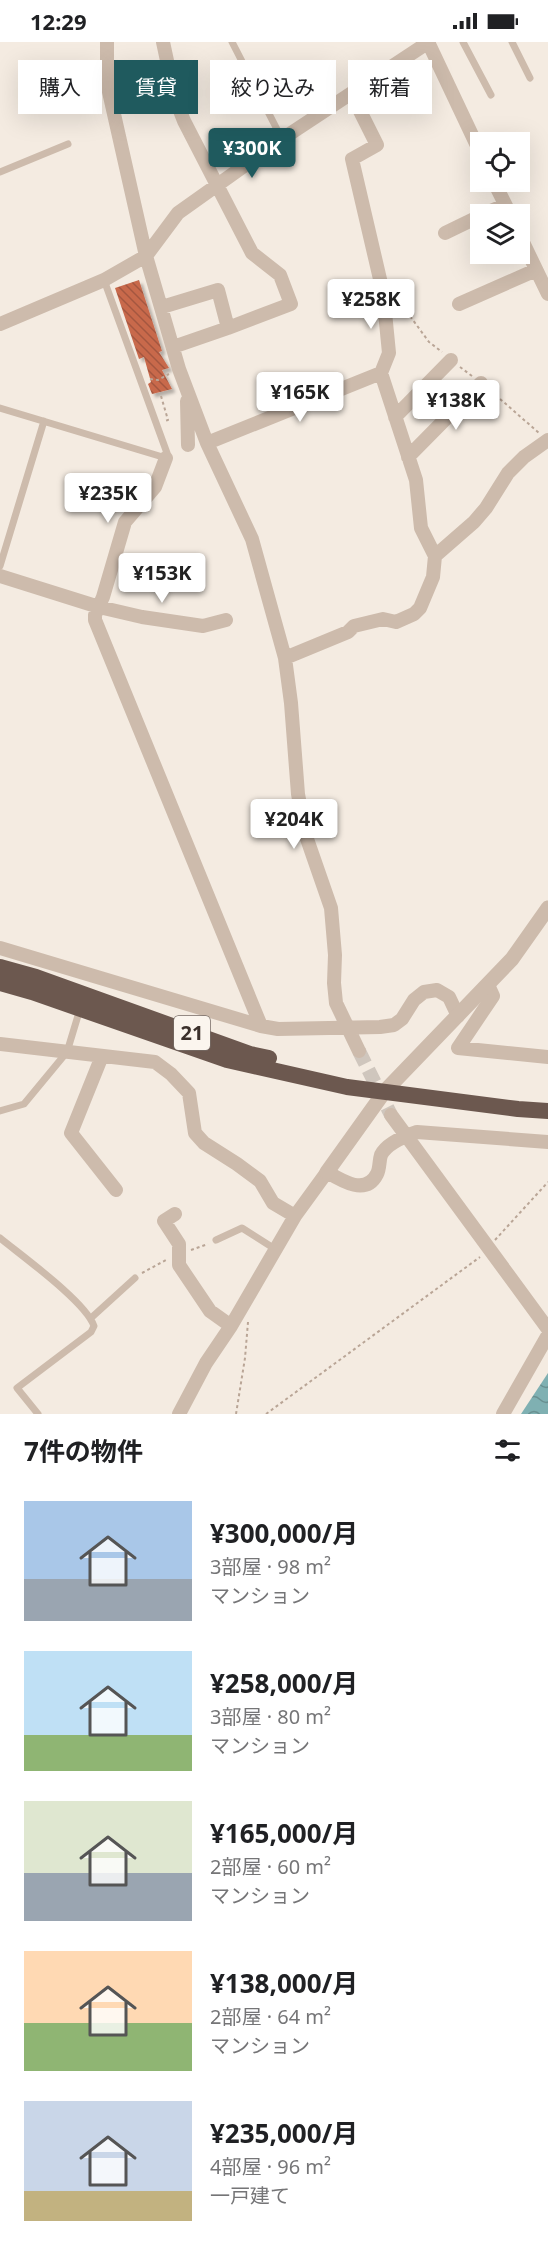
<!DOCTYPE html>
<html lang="ja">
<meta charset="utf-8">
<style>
:root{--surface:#fff;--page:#f6f6f6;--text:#202124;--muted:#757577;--accent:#1f5a5e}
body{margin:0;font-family:"Noto Sans","Noto Sans JP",sans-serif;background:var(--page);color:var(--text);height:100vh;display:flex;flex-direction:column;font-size:22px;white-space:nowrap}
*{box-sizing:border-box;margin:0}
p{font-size:20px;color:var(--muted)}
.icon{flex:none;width:33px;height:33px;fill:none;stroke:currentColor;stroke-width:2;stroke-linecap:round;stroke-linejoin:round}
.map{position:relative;height:1372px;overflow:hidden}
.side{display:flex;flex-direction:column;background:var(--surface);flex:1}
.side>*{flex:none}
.top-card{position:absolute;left:18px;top:18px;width:513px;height:54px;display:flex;gap:12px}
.tools{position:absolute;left:470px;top:90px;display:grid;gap:12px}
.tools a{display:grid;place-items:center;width:60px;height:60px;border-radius:0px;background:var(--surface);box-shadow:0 6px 24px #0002;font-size:30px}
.price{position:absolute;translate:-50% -51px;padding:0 14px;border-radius:6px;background:#fff;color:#222;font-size:20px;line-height:39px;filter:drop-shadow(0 2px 3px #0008)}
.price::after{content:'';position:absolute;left:50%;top:36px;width:18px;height:14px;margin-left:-9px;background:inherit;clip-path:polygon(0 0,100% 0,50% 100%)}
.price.on{background:var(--accent);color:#fff}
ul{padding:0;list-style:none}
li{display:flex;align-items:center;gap:18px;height:150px;padding:0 24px}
li span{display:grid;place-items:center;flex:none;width:168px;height:120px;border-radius:0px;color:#555}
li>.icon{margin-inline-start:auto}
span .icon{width:72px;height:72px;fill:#fffc;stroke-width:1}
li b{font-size:26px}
h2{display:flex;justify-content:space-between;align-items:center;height:72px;padding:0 24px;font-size:26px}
.chip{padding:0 21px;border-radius:0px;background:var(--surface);box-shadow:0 6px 24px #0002;font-size:21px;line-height:54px}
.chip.on{background:var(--accent);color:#fff}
.status{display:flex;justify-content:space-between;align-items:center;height:42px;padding:0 30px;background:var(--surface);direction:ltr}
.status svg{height:16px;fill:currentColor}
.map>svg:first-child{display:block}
.water{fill:url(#water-waves)}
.building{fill:url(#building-back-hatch);filter:url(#shadow)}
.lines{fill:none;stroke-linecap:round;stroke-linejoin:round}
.minor-tunnel{stroke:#cfc6bd;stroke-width:14;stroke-dasharray:14 7;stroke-linecap:butt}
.path{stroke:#b9a596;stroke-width:2;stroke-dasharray:3 3;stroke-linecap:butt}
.service{stroke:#cdbbac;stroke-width:7}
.minor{stroke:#cdbbac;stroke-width:14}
.tertiary{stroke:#cdbbac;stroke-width:15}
.trunk{stroke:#6c584f;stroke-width:16}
.labels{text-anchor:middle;stroke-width:6;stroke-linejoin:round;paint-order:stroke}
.shield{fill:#fbf5ee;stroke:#756b66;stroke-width:1.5}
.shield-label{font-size:20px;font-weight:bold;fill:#3b302b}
</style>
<div class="status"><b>12:29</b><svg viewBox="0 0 49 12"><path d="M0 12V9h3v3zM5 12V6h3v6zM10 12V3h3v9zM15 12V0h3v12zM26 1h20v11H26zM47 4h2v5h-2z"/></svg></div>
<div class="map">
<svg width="548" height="1372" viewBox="0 0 548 1372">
<defs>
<pattern id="water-waves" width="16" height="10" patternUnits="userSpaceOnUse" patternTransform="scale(1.5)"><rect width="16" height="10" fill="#7fb0b2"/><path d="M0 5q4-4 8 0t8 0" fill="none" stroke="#699091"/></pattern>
<pattern id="building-back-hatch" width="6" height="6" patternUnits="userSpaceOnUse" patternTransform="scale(1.5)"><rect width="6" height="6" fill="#c8694b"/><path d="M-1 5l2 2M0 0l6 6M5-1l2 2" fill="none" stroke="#a4573f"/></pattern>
<filter id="shadow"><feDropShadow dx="3.5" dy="3.5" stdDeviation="1.5" flood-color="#0004"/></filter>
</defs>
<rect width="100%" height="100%" fill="#f4ebe1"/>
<path class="water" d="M548 1331V1372H521Z"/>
<path class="building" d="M139 238 162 309 159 310 169 326 162 328 172 347 152 352 148 342 151 340 144 315 139 317 115 246Z"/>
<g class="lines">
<path class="minor-tunnel" d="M359 1009 391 1073"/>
<path class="path" d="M396 255 429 300 442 310
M460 325 472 334
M150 337 158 338 169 332
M491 349 539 391
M161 354 168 378 164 379
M495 1198 548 1140
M191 1208 208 1202
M142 1231 166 1218
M236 1372 245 1316 248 1280
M266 1372 480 1215"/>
<path class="service" d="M232 0 282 97
M463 0 491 53
M512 0 530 36
M0 130 68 102
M0 366 166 416 167 411 104 238
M0 524 44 379
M0 1069 24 1062 67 1010 80 967
M0 1196C22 1214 86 1260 94 1284L91 1290 17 1346 38 1372
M216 1198 242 1186 275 1207
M91 1276 135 1236"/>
<path class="minor" d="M107 0V41L146 214 179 327 207 401 252 497 285 616 291 661 298 752 306 794 331 866 335 913 334 941 336 961 359 1009
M163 0 175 56 184 79 252 211 280 233 291 262 228 286
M428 0 480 110
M494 140 510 172
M484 172 505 163
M445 191 480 174
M519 192 548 252
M459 262 536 228
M162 265 218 248 228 286 173 305
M0 282 104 238 146 214 178 171 282 97 429 0
M187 359 188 403
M395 375 451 318
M207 401 381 331
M408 415 481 341
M166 416 155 445 125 480 103 555 95 573V578L261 984
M435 514 474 480 486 466 508 431 524 415 548 398
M0 534 99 565 142 575 203 584 226 578
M285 616 348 590 354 584 383 577 396 580 414 572 420 566 433 535 435 514 421 486 416 438 381 331 389 311 383 250 352 117 377 103 352 53
M0 906 261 984 278 987 380 985 394 983 402 977 414 958 424 950 437 948 449 955 458 974
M488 943 493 954 458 1006 548 1015
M0 1002 155 1020 171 1032 189 1051 195 1091 204 1101 237 1122 260 1139 273 1161 295 1174
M102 1014 71 1091 116 1148
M391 1073 548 1287
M175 1172 164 1179 179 1202V1223L210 1269 231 1284
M179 1372 206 1321 231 1284 295 1174 327 1130C342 1139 366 1154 377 1132 380 1126 379 1119 381 1113 387 1101 405 1094 417 1090L548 1100
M503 1372 548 1293"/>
<path class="tertiary" d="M327 1130 385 1049 512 917 548 866"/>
<path class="trunk" d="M0 925 36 935 250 1012 269 1016
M0 941 32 950 227 1018 347 1045 518 1067 548 1069"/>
</g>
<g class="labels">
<rect class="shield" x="174" y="974" width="36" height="34" rx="4.5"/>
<g class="shield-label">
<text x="192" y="998">21</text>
</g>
</g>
</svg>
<div class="tools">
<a><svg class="icon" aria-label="locate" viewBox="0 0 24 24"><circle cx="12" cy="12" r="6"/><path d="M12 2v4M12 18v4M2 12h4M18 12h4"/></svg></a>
<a><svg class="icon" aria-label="layers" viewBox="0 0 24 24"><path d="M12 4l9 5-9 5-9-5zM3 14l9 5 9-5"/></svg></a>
</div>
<b class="price on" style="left:252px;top:137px">¥300K</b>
<b class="price" style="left:371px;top:288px">¥258K</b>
<b class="price" style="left:300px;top:381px">¥165K</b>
<b class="price" style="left:456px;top:389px">¥138K</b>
<b class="price" style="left:108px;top:482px">¥235K</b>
<b class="price" style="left:162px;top:562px">¥153K</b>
<b class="price" style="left:294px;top:808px">¥204K</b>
<div class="top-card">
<a class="chip">購入</a>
<a class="chip on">賃貸</a>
<a class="chip">絞り込み</a>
<a class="chip">新着</a>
</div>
</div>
<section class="side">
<h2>7件の物件<svg class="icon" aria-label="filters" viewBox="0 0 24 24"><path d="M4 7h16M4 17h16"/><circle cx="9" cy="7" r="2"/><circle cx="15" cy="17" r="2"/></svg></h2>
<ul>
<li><span style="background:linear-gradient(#a9c7e8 65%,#9aa5b1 0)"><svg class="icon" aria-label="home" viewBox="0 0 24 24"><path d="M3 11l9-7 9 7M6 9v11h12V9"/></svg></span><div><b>¥300,000/月</b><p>3部屋 · 98 m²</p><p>マンション</p></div></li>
<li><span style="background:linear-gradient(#bfe0f5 70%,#8fb573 0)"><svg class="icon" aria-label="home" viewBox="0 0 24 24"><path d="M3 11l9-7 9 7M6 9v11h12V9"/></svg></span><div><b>¥258,000/月</b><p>3部屋 · 80 m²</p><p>マンション</p></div></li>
<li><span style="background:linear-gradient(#dfe7d0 60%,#9aa5b1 0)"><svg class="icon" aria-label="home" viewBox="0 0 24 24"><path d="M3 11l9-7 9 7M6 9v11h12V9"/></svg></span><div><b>¥165,000/月</b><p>2部屋 · 60 m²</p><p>マンション</p></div></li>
<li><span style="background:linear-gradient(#ffd9b3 60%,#8fb573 0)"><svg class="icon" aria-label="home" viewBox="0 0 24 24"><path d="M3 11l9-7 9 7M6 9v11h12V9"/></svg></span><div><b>¥138,000/月</b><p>2部屋 · 64 m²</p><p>マンション</p></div></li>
<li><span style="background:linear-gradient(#c9d6e8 75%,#c2b280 0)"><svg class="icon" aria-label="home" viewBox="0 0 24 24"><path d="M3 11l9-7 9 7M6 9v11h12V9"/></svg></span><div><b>¥235,000/月</b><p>4部屋 · 96 m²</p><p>一戸建て</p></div></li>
</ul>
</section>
